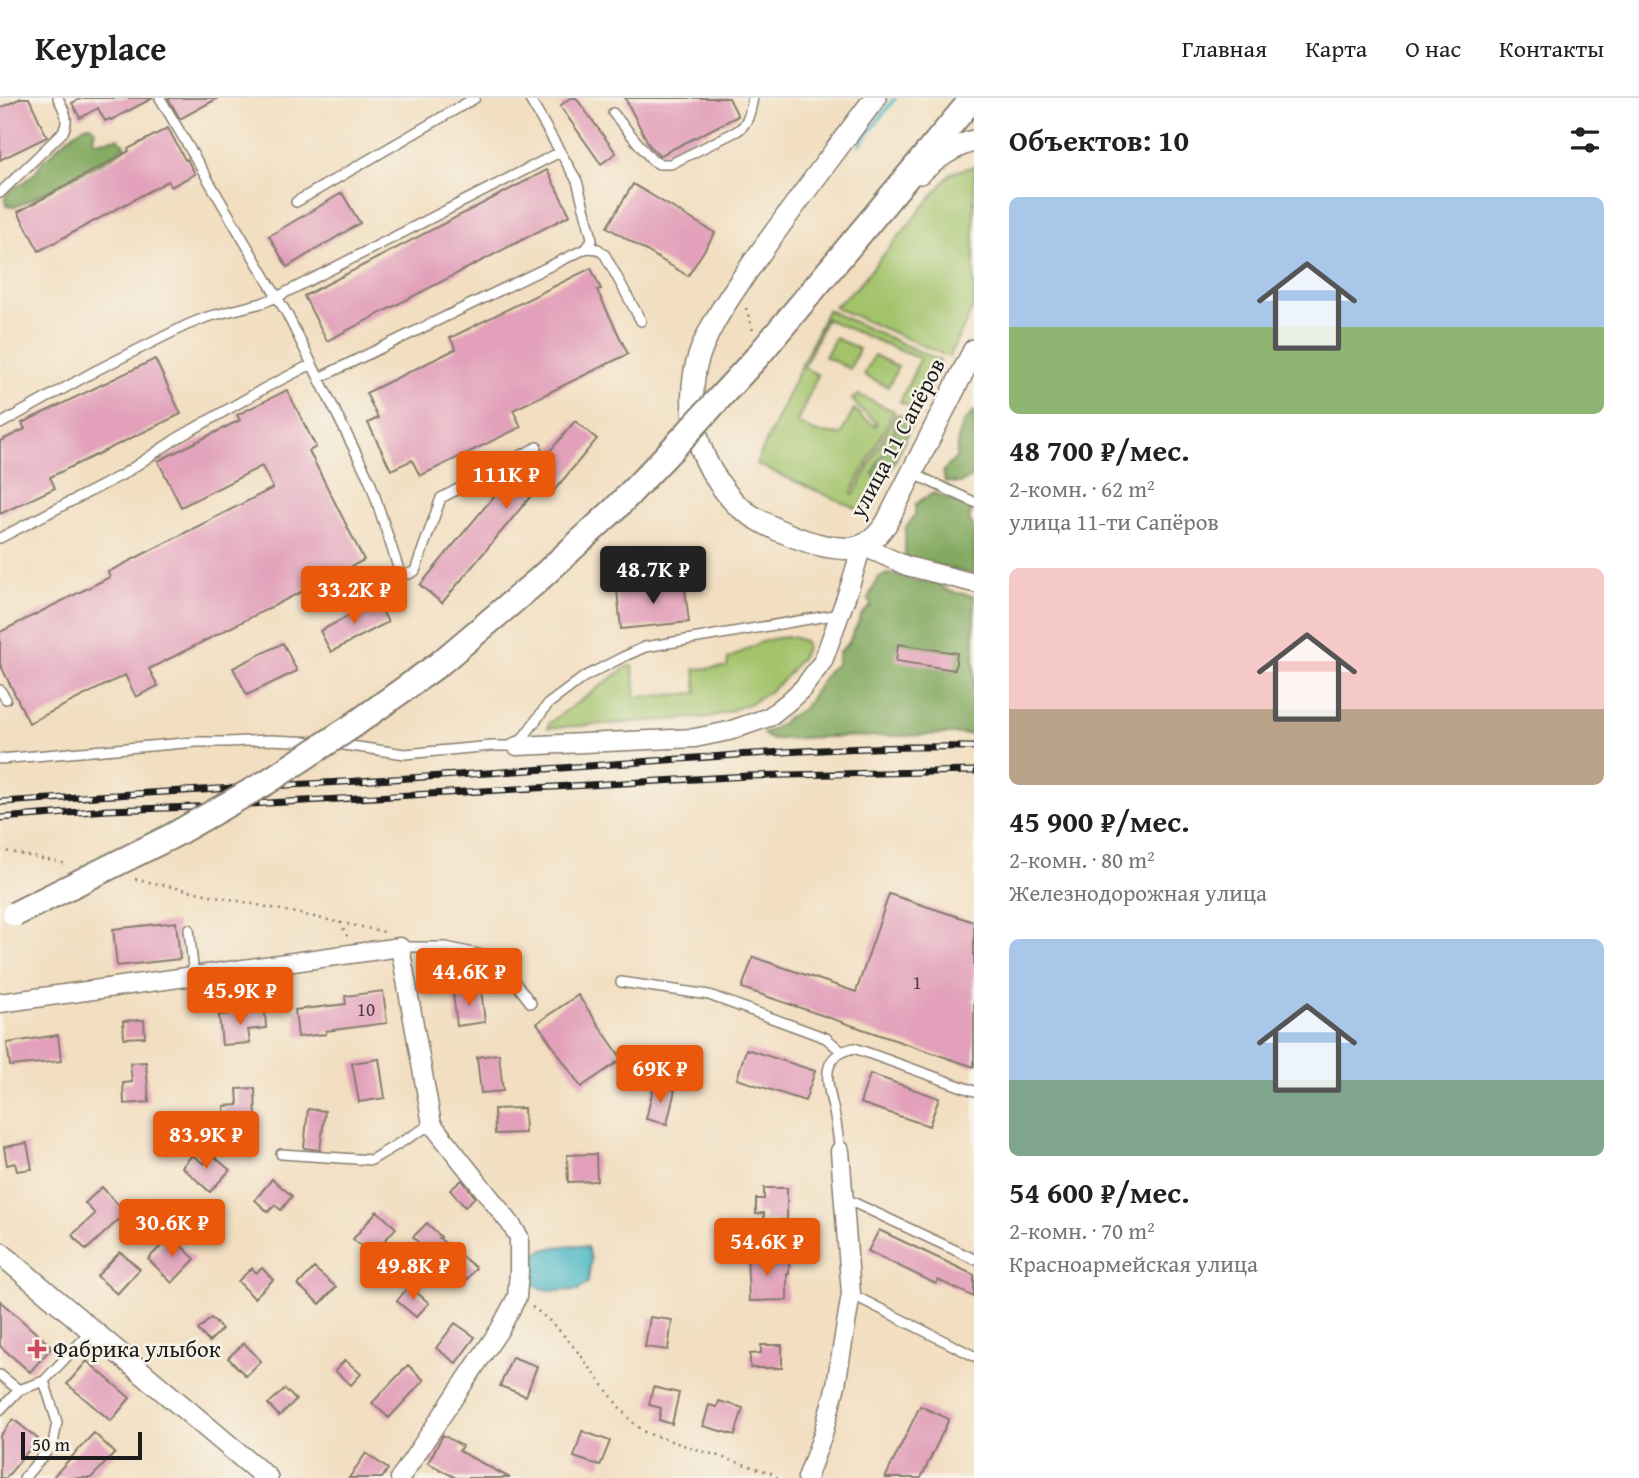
<!DOCTYPE html>
<html lang="ru">
<meta charset="utf-8">
<style>
:root{--surface:#fff;--page:#f2f2f2;--text:#202124;--muted:#757577;--line:#e0e0e0;--accent:#ea580c}
body{margin:0;font-family:"Gentium Book Plus",serif;background:var(--page);color:var(--text);height:100vh;display:flex;flex-direction:column;font-size:26px;white-space:nowrap}
*{box-sizing:border-box;margin:0}
p{font-size:23px;color:var(--muted)}
.icon{flex:none;width:38px;height:38px;fill:none;stroke:currentColor;stroke-width:2;stroke-linecap:round;stroke-linejoin:round}
.map{position:relative;flex:1;overflow:hidden}
.side{display:flex;flex-direction:column;background:var(--surface);width:665px}
.side>*{flex:none}
.scale{position:absolute;left:21px;bottom:18px;width:121px;box-sizing:border-box;padding-left:7px;border:4px solid #1c1c1c;border-top:0;font-size:19px;line-height:24px;white-space:nowrap;color:#1c1c1c;-webkit-text-stroke:5px #f7f3e8;paint-order:stroke}
.price{position:absolute;translate:-50% -60px;padding:0 16px;border-radius:7px;background:var(--accent);color:#fff;font-size:23px;line-height:46px;filter:drop-shadow(0 2px 4px #0008)}
.price::after{content:'';position:absolute;left:50%;top:42px;width:21px;height:16px;margin-left:-10px;background:inherit;clip-path:polygon(0 0,100% 0,50% 100%)}
.price.active{background:#222;color:#fff}
ul{padding:0;list-style:none}
li{display:grid;align-content:center;gap:14px;height:371px;padding:0 35px}
li span{display:grid;place-items:center;height:217px;border-radius:10px;color:#555}
li>.icon{margin-inline-start:auto}
span .icon{width:126px;height:126px;fill:#fffc;stroke-width:1}
li b{font-size:30px}
h2{display:flex;justify-content:space-between;align-items:center;height:84px;padding:0 35px;font-size:30px}
header{display:flex;align-items:center;gap:42px;box-sizing:border-box;height:98px;padding:0 35px;background:var(--surface);border-bottom:2px solid var(--line)}
header strong{font-size:33px}
nav{display:flex;gap:38px;margin-inline-start:auto;font-size:24px}
main{display:flex;flex:1;min-height:0}
.map>svg:first-child{display:block}
.green{fill:#a3c36b;stroke:#607044;stroke-width:2}
.forest{fill:#82a95f;stroke:#4f623e;stroke-width:2}
.water{fill:#4ab7c4;stroke:#336a70;stroke-width:2}
.lines{fill:none;stroke-linecap:round;stroke-linejoin:round}
.stream{stroke:#4ab7c4;stroke-width:4.5}
.building{fill:#e2a0ba}
.service-casing{stroke:#877d6e;stroke-width:12}
.minor-casing{stroke:#877d6e;stroke-width:21}
.tertiary-casing{stroke:#877d6e;stroke-width:24}
.secondary-casing{stroke:#877d6e;stroke-width:28}
.path{stroke:#877d6e;stroke-width:2.5;stroke-dasharray:2 5;stroke-linecap:butt}
.service{stroke:#fff;stroke-width:9}
.minor{stroke:#fff;stroke-width:18}
.tertiary{stroke:#fff;stroke-width:21}
.secondary{stroke:#fff;stroke-width:24}
.rail-casing{stroke:#1c1c1c;stroke-width:7}
.rail{stroke:#f7f3e8;stroke-width:4.5;stroke-dasharray:13;stroke-linecap:butt}
.secondary-bridge-casing{stroke:#877d6e;stroke-width:28;stroke-linecap:butt}
.secondary-bridge{stroke:#fff;stroke-width:24}
.poi-dot{fill:#d1495b;stroke:#f7f3e8;stroke-width:2.5}
.labels{text-anchor:middle;stroke-width:5;stroke-linejoin:round;paint-order:stroke}
.number-label{font-size:19px;fill:#4e3d44}
.street-label{font-size:23px;fill:#1c1c1c;stroke:#f7f3e8}
.poi-label{font-size:23px;fill:#1c1c1c;stroke:#f7f3e8;text-anchor:start}
</style>
<header>
<strong>Keyplace</strong>
<nav><a>Главная</a><a>Карта</a><a>О нас</a><a>Контакты</a></nav>
</header>
<main>
<div class="map">
<svg width="974" height="1380" viewBox="0 0 974 1380">
<rect width="100%" height="100%" fill="#f7f3e8"/>
<filter id="ink" filterUnits="userSpaceOnUse"><feTurbulence type="fractalNoise" baseFrequency=".0143" numOctaves="2"/><feDisplacementMap in="SourceGraphic" scale="14" xChannelSelector="R" yChannelSelector="G"/><feConvolveMatrix kernelMatrix="1 2 1 2 8 2 1 2 1" color-interpolation-filters="sRGB"/></filter>
<filter id="wash" filterUnits="userSpaceOnUse"><feTurbulence type="fractalNoise" baseFrequency=".00686" numOctaves="4" result="noise"/><feDisplacementMap in="SourceGraphic" scale="28" xChannelSelector="R" yChannelSelector="G"/><feGaussianBlur stdDeviation="1.57" result="paint"/><feColorMatrix in="noise" values="0 0 0 0 0 0 0 0 0 0 0 0 0 0 0 0 0 1.4 0 .05"/><feComposite in="paint" operator="in"/></filter>
<g filter="url(#wash)">
<rect width="100%" height="100%" fill="#f2dec0"/>
<path class="green" d="M974 68V208L949 259 834 209 857 189 951 75Z
M827 212 941 263 917 311 900 304 920 261 826 221 804 269 818 277 797 324 814 334 841 337 854 311 864 321 876 328 877 325 860 311 852 301 859 297 894 313 851 396 854 397 896 316 912 322 864 414 756 366Z
M835 240 859 251 850 271 825 259Z
M874 257 898 269 888 289 864 277Z
M792 539 804 543 806 548C805 556 800 561 795 567 773 599 745 609 710 619L548 630 549 625 627 569 633 568 636 599 697 595 695 571 727 569 728 561C753 549 762 539 792 539Z"/>
<path class="forest" d="M91 27 95 32 93 40 95 44 118 40 126 49 112 59 38 98 15 109 6 108 5 98 12 91 23 85 35 75 43 62 52 56 58 48 69 39 85 28Z
M974 313V378L961 385 945 384 943 373 956 360 958 341 964 324Z
M908 314 915 320 889 376 880 384 873 376C878 368 878 359 885 354 886 346 890 345 892 338 897 326 897 323 908 314Z
M934 395 973 410 969 421 974 430V477L905 459V431L915 417V407L924 400Z
M888 476 905 478 915 483 937 484 948 493 974 498V636C945 635 916 638 887 638 848 639 810 638 772 642L763 636 781 626 787 620 804 610 829 572 837 566 839 554 849 544 862 516 871 508 868 500 879 479Z"/>
<path class="water" d="M575 1147 587 1149 591 1161 588 1185 578 1192 555 1193 536 1189 529 1183 528 1159C544 1150 557 1148 575 1147Z"/>
<g class="lines">
<path class="stream" d="M860 46 895 0"/>
</g>
<g id="blocks">
<path class="building" d="M21 0H29L47 39 0 62V10Z
M82 0H153L111 22 110 21 105 23 98 10 80 20 72 5Z
M168 0H218L180 21Z
M570 0H576L616 55 601 66 560 8Z
M625 0H729L738 18 659 58 649 47Z
M168 30 185 62 187 61 195 76 171 89 168 83 39 153 18 114 129 53 128 51Z
M547 72 570 117 327 243 304 198Z
M633 86 715 135 688 178 607 129Z
M342 95 360 125 287 169 269 138Z
M591 170 601 191 597 192 628 256 513 312 521 329 420 378 412 362 391 372 368 325 378 320 366 295 456 251 450 240Z
M155 261 181 316 50 379 55 390 0 416V343L25 331 22 325Z
M287 292 316 349 309 353 364 462 149 571 158 588 136 599 125 577 29 625 0 566V534L110 479 108 474 273 390 262 368 181 409 158 363 240 322 237 317Z
M575 323 597 341 552 395 541 386 442 505 420 487 510 379 521 388Z
M684 484 689 524 621 531 617 492Z
M377 503 388 524 331 554 320 533Z
M283 545 297 573 247 597 233 570Z
M898 546 957 555 955 572 896 563Z
M889 796 974 824V969L742 890 753 859 856 894Z
M176 824 180 861 117 868 113 831Z
M481 891 485 924 457 928 453 895Z
M383 893 387 925 326 933V936L298 939 295 912 346 906 345 898Z
M578 897 622 961 581 989 537 925Z
M265 913 266 930 248 932 250 945 222 947 219 917Z
M144 922 145 939 124 940 123 923Z
M58 937 61 963 10 968 7 945Z
M746 951 815 973 805 1003 737 981Z
M499 956 503 993 481 995 477 959Z
M379 961 385 1000 359 1004 352 965Z
M146 964 149 1004 124 1006 123 985 132 984 130 965Z
M870 976 939 1000 929 1028 860 1005Z
M654 987 675 992 667 1026 646 1021Z
M255 990 256 1022 225 1024 224 1008 238 1007 237 991Z
M524 1010 525 1035 495 1036 494 1011Z
M308 1011 325 1013 320 1052 304 1050Z
M27 1045 32 1071 17 1073 15 1065 7 1067 4 1049Z
M596 1056 597 1083 568 1084 567 1057Z
M192 1057 204 1066 212 1057 230 1072 210 1094 182 1069Z
M272 1081 292 1098 281 1112 275 1107 268 1114 255 1102Z
M462 1082 475 1099 465 1109 450 1092Z
M102 1089 126 1115 86 1152 72 1137 95 1116 85 1105Z
M764 1090H787V1122H764V1115L756 1116V1101H764Z
M377 1113 396 1130 371 1157 353 1141Z
M427 1125 441 1139 439 1140 476 1170 464 1185 435 1161 413 1139Z
M879 1132 974 1177V1199L938 1182 936 1186 868 1153Z
M171 1138 195 1161 172 1185 148 1161Z
M763 1151V1163L789 1162V1176H787V1202L749 1203 747 1152Z
M120 1154 140 1171 117 1196 97 1178Z
M252 1170 256 1175 262 1170 273 1182 254 1200 238 1183Z
M314 1170 336 1189 320 1206 298 1187Z
M409 1188 429 1205 416 1219 397 1203Z
M0 1203 52 1249 30 1274 0 1248Z
M650 1219 672 1222 668 1252 645 1249Z
M211 1220 222 1231 209 1244 198 1232Z
M455 1225 475 1239 456 1265 436 1250Z
M244 1245 261 1263 246 1278 228 1260Z
M761 1247H782V1270H750V1256L761 1255Z
M512 1259 537 1268 526 1298 500 1288Z
M345 1262 361 1276 351 1287 335 1273Z
M87 1263 130 1300 111 1323 67 1286Z
M408 1267 424 1282 389 1320 372 1305Z
M653 1289 679 1295 672 1326 659 1322 661 1310 649 1307Z
M285 1291 296 1302 279 1318 268 1306Z
M719 1303 743 1310 735 1337 703 1328 709 1307 717 1309Z
M920 1308 949 1321 921 1380H885Z
M13 1321 38 1341 6 1380H0V1338Z
M582 1333 610 1343 600 1368 574 1359Z
M94 1335 115 1355 91 1380H52Z
M443 1337 462 1348 459 1353 510 1380H456L428 1365Z
M366 1355 388 1371 382 1380H349Z"/>
</g>
</g>
<g filter="url(#ink)">
<use href="#blocks" fill-opacity="0" stroke="#877d6e" stroke-width="2"/>
<g class="lines">
<g class="service-casing">
<path id="service" d="M160 0 287 216 370 383 399 472 404 476H409L415 473 441 400 537 349
M529 0 577 83 591 136 592 142 587 150
M613 15 652 62 659 66H671L737 33C749 25 750 14 753 0
M0 95 63 34C70 21 64 12 58 0
M296 104 475 0
M319 280 587 150 598 151 605 157 641 223
M0 326 97 272 187 227 207 219 262 205 277 199 560 54
M912 375 974 404
M0 440 122 377 176 341 265 290 312 266
M0 592 6 601
M337 646 405 656 492 648H517L548 606 584 579 623 559 645 549 839 516
M0 661 196 644H227L269 642 317 644
M189 831 194 878
M400 849H446L496 860 531 905
M621 884 709 897 826 940 841 953
M840 1053C838 1040 837 1027 834 1014 828 986 817 958 854 950L974 993
M281 1056 371 1062 432 1026
M844 1100 974 1161
M851 1196 974 1258
M0 1277 19 1292
M0 1312 19 1292 44 1283 91 1233
M24 1380 53 1346 57 1324 44 1283"/>
</g>
<g class="minor-casing">
<path id="minor" d="M517 648 695 640 729 633 769 619 788 604 803 590 823 563 849 491 862 448 907 468 974 485
M0 905 400 849 432 1026 510 1125 519 1139V1174L517 1199 500 1231 400 1380
M807 1380 823 1336 836 1287 851 1196 840 1053"/>
</g>
<g class="tertiary-casing">
<path id="tertiary" d="M875 0C836 52 796 104 758 158 735 191 699 238 694 279 689 316 697 354 719 385 724 392 730 400 736 406 758 427 833 461 863 447 873 443 879 435 886 426L974 252
M920 75C936 61 953 48 974 43
M0 1155 267 1380"/>
</g>
<g class="secondary-casing">
<path id="secondary" d="M757 259 973 0"/>
</g>
<path class="path" d="M746 210 753 233
M0 752 67 766
M135 781 385 834
M340 824 348 840
M532 1209C563 1230 586 1265 609 1295 621 1312 629 1323 646 1335L771 1375 778 1380"/>
<use href="#service" class="service"/>
<use href="#minor" class="minor"/>
<use href="#tertiary" class="tertiary"/>
<use href="#secondary" class="secondary"/>
<g class="rail-casing">
<path id="rail" d="M0 704C182 692 364 684 545 671 688 661 831 647 974 649
M0 720 108 712 195 709 748 678 974 673"/>
</g>
<use href="#rail" class="rail"/>
<g class="secondary-bridge-casing">
<path id="secondary-bridge" d="M15 816 172 738 267 684 351 629 439 566 536 484 615 411 679 344 757 259"/>
</g>
<use href="#secondary-bridge" class="secondary-bridge"/>
</g>
</g>
<path class="poi-dot" d="M33.5 1240.5h7v7h7v7h-7v7h-7v-7h-7v-7h7z"/>
<g class="labels">
<g class="number-label">
<text x="917" y="891">1</text>
<text x="366" y="918">10</text>
</g>
<g class="street-label">
<text transform="translate(897 340) rotate(-62)" y="8">улица 11 Сапёров</text>
</g>
<g class="poi-label">
<text x="53" y="1259">Фабрика улыбок</text>
</g>
</g>
</svg>
<div class="scale">50 m</div>
<b class="price" style="left:506px;top:413px">111K ₽</b>
<b class="price active" style="left:653px;top:508px">48.7K ₽</b>
<b class="price" style="left:354px;top:528px">33.2K ₽</b>
<b class="price" style="left:469px;top:910px">44.6K ₽</b>
<b class="price" style="left:240px;top:929px">45.9K ₽</b>
<b class="price" style="left:660px;top:1007px">69K ₽</b>
<b class="price" style="left:206px;top:1073px">83.9K ₽</b>
<b class="price" style="left:172px;top:1161px">30.6K ₽</b>
<b class="price" style="left:767px;top:1180px">54.6K ₽</b>
<b class="price" style="left:413px;top:1204px">49.8K ₽</b>
</div>
<section class="side">
<h2>Объектов: 10<svg class="icon" aria-label="filters" viewBox="0 0 24 24"><path d="M4 7h16M4 17h16"/><circle cx="9" cy="7" r="2"/><circle cx="15" cy="17" r="2"/></svg></h2>
<ul>
<li><span style="background:linear-gradient(#a9c7e8 60%,#8fb573 0)"><svg class="icon" aria-label="home" viewBox="0 0 24 24"><path d="M3 11l9-7 9 7M6 9v11h12V9"/></svg></span><div><b>48 700 ₽/мес.</b><p>2-комн. · 62 m²</p><p>улица 11-ти Сапёров</p></div></li>
<li><span style="background:linear-gradient(#f6c9c9 65%,#b9a48a 0)"><svg class="icon" aria-label="home" viewBox="0 0 24 24"><path d="M3 11l9-7 9 7M6 9v11h12V9"/></svg></span><div><b>45 900 ₽/мес.</b><p>2-комн. · 80 m²</p><p>Железнодорожная улица</p></div></li>
<li><span style="background:linear-gradient(#a9c7e8 65%,#7fa58c 0)"><svg class="icon" aria-label="home" viewBox="0 0 24 24"><path d="M3 11l9-7 9 7M6 9v11h12V9"/></svg></span><div><b>54 600 ₽/мес.</b><p>2-комн. · 70 m²</p><p>Красноармейская улица</p></div></li>
</ul>
</section>
</main>
